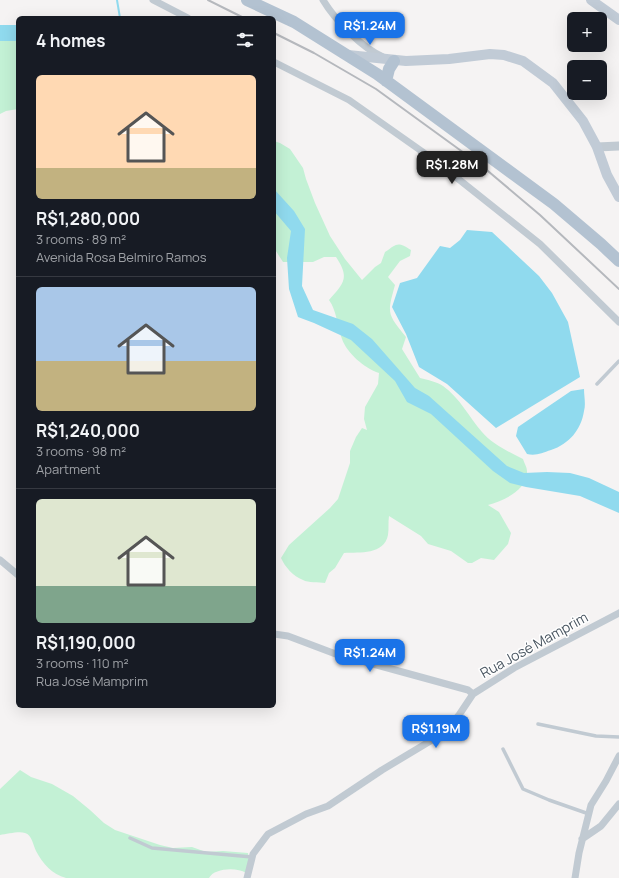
<!DOCTYPE html>
<meta charset="utf-8">
<style>
:root{--surface:#171b24;--page:#242831;--text:#f1f3f6;--muted:#9ea1a6;--line:#363941;--accent:#1a73e8}
body{margin:0;font-family:Manrope,sans-serif;background:var(--page);color:var(--text);height:100vh;display:flex;flex-direction:column;font-size:15px;white-space:nowrap}
*{box-sizing:border-box;margin:0}
p{font-size:13px;color:var(--muted)}
.icon{flex:none;width:22px;height:22px;fill:none;stroke:currentColor;stroke-width:2;stroke-linecap:round;stroke-linejoin:round}
.map{position:relative;flex:1;overflow:hidden}
.details{position:absolute;left:16px;top:16px;width:260px;height:692px;display:flex;flex-direction:column;background:var(--surface);border-radius:6px;box-shadow:0 4px 16px #0002}
.details>*{flex:none}
.controls{position:absolute;left:567px;top:12px;display:grid;gap:8px}
.controls a{display:grid;place-items:center;width:40px;height:40px;border-radius:6px;background:var(--surface);box-shadow:0 4px 16px #0002;font-size:20px}
.price{position:absolute;translate:-50% -34px;padding:0 9px;border-radius:8px;background:var(--accent);color:#fff;font-size:13px;line-height:26px;filter:drop-shadow(0 1px 2px #0008)}
.price::after{content:'';position:absolute;left:50%;top:24px;width:12px;height:9px;margin-left:-6px;background:inherit;clip-path:polygon(0 0,100% 0,50% 100%)}
.price.active{background:#222;color:#fff}
ul{padding:0;list-style:none}
li{display:grid;align-content:center;gap:8px;height:212px;padding:0 20px}
li+li{border-top:1px solid var(--line)}
li span{display:grid;place-items:center;height:124px;border-radius:6px;color:#555}
li>.icon{margin-inline-start:auto}
span .icon{width:72px;height:72px;fill:#fffc;stroke-width:1}
li b{font-size:17px}
h2{display:flex;justify-content:space-between;align-items:center;height:48px;padding:0 20px;font-size:17px}
.map>svg:first-child{display:block}
.green{fill:#c3f1d5}
.water{fill:#90daee}
.lines{fill:none;stroke-linecap:round;stroke-linejoin:round}
.stream{stroke:#90daee;stroke-width:2}
.service{stroke:#c1cad2;stroke-width:3.5}
.minor{stroke:#c1cad2;stroke-width:7}
.tertiary{stroke:#c1cad2;stroke-width:9}
.secondary{stroke:#c1cbd6;stroke-width:10}
.primary{stroke:#b3c2d1;stroke-width:12}
.rail{stroke:#b5b8bd;stroke-width:2}
.labels{text-anchor:middle;stroke-width:3;stroke-linejoin:round;paint-order:stroke}
.street-label{font-size:14px;fill:#4a5661;stroke:#fff}
</style>
<div class="map">
<svg width="619" height="878" viewBox="0 0 619 878">
<rect width="100%" height="100%" fill="#f5f3f3"/>
<path class="green" d="M18 32V109L6 111 0 114V36Z
M274 141 280 143 290 149 303 168 306 179 315 203 330 236 345 259 362 280 375 267 381 263 385 252C397 244 397 241 411 250L410 256 400 261 388 277 395 285C387 314 387 313 406 337L402 349 420 378C428 380 437 382 443 386 460 398 469 417 482 432 492 444 509 452 523 459 524 463 527 467 527 471 528 490 503 501 488 505L499 512 511 533 508 544 494 560 481 558 472 563H468L451 551 428 544 421 536 389 516C388 522 389 529 388 535 384 555 360 552 344 553L335 568 329 573 325 583C319 582 308 583 303 580 293 576 285 567 281 558L289 545 330 508 338 499 350 463V451L356 437 362 428 367 430 364 419 365 407 378 384 379 373C364 368 347 353 342 339 337 326 337 311 329 300 344 283 350 278 336 257H324L313 262H283L274 248Z
M20 770 31 777 52 784 73 796 90 810 104 823 115 830 160 845 173 848 192 847 206 852 223 851 248 853 249 862 246 873C237 867 214 868 209 878H66C52 874 43 864 36 851 33 845 32 835 25 833 19 831 7 834 0 835V789Z"/>
<path class="water" d="M0 25H18V41H0Z
M274 189 294 211 305 229 302 286 313 310 353 324 372 339 415 388 429 396 507 466 524 473 547 472 570 473 589 478 619 492V513L580 496 526 487 510 483 493 471 431 414 407 402 395 381 351 340 314 323 298 317 289 289 287 258 291 231 274 211Z
M467 230 492 232 539 276 552 293 568 322 580 377 496 428 447 384 419 367 406 334 392 307 400 283 417 278 440 246 450 248 460 240Z
M584 389C584 396 586 404 584 411 581 430 569 444 551 450 542 453 536 456 527 454L516 436 518 427 571 391Z"/>
<g class="lines">
<path class="stream" d="M117 0 120 18"/>
<path class="service" d="M597 384 619 361
M538 724 596 736 619 737
M503 749 523 789 549 800 589 814
M130 838 152 848 252 857"/>
<path class="minor" d="M153 0 188 18
M323 0C335 20 362 48 383 57
M274 62 349 100 437 162 540 244 619 322
M0 560 18 575
M274 634 288 636 333 653 468 690 473 694
M582 839 601 826 619 804
M247 878 253 854 268 834 306 814 328 806 382 770 437 737 446 730 459 715 473 694 514 668 619 613
M575 878 579 853 591 805 606 781 619 756"/>
<path class="tertiary" d="M597 147 619 146"/>
<path class="secondary" d="M591 0 619 20
M348 55 406 61 449 59 490 54 504 55 523 61 553 83 583 121 597 147 607 175 619 197"/>
<path class="primary" d="M247 0 294 22 377 74 554 204 601 244 619 261
M386 81 389 69 394 61"/>
<path class="rail" d="M208 0 244 18
M274 33 314 53 376 89 482 166 540 215 619 289"/>
</g>
<g class="labels">
<g class="street-label">
<text transform="translate(534 645) rotate(-29)" y="5">Rua José Mamprim</text>
</g>
</g>
</svg>
<div class="controls">
<a>+</a>
<a>−</a>
</div>
<b class="price" style="left:370px;top:46px">R$1.24M</b>
<b class="price active" style="left:452px;top:185px">R$1.28M</b>
<b class="price" style="left:370px;top:673px">R$1.24M</b>
<b class="price" style="left:436px;top:749px">R$1.19M</b>
<section class="details">
<h2>4 homes<svg class="icon" aria-label="filters" viewBox="0 0 24 24"><path d="M4 7h16M4 17h16"/><circle cx="9" cy="7" r="2"/><circle cx="15" cy="17" r="2"/></svg></h2>
<ul>
<li><span style="background:linear-gradient(#ffd9b3 75%,#c2b280 0)"><svg class="icon" aria-label="home" viewBox="0 0 24 24"><path d="M3 11l9-7 9 7M6 9v11h12V9"/></svg></span><div><b>R$1,280,000</b><p>3 rooms · 89 m²</p><p>Avenida Rosa Belmiro Ramos</p></div></li>
<li><span style="background:linear-gradient(#a9c7e8 60%,#c2b280 0)"><svg class="icon" aria-label="home" viewBox="0 0 24 24"><path d="M3 11l9-7 9 7M6 9v11h12V9"/></svg></span><div><b>R$1,240,000</b><p>3 rooms · 98 m²</p><p>Apartment</p></div></li>
<li><span style="background:linear-gradient(#dfe7d0 70%,#7fa58c 0)"><svg class="icon" aria-label="home" viewBox="0 0 24 24"><path d="M3 11l9-7 9 7M6 9v11h12V9"/></svg></span><div><b>R$1,190,000</b><p>3 rooms · 110 m²</p><p>Rua José Mamprim</p></div></li>
</ul>
</section>
</div>
